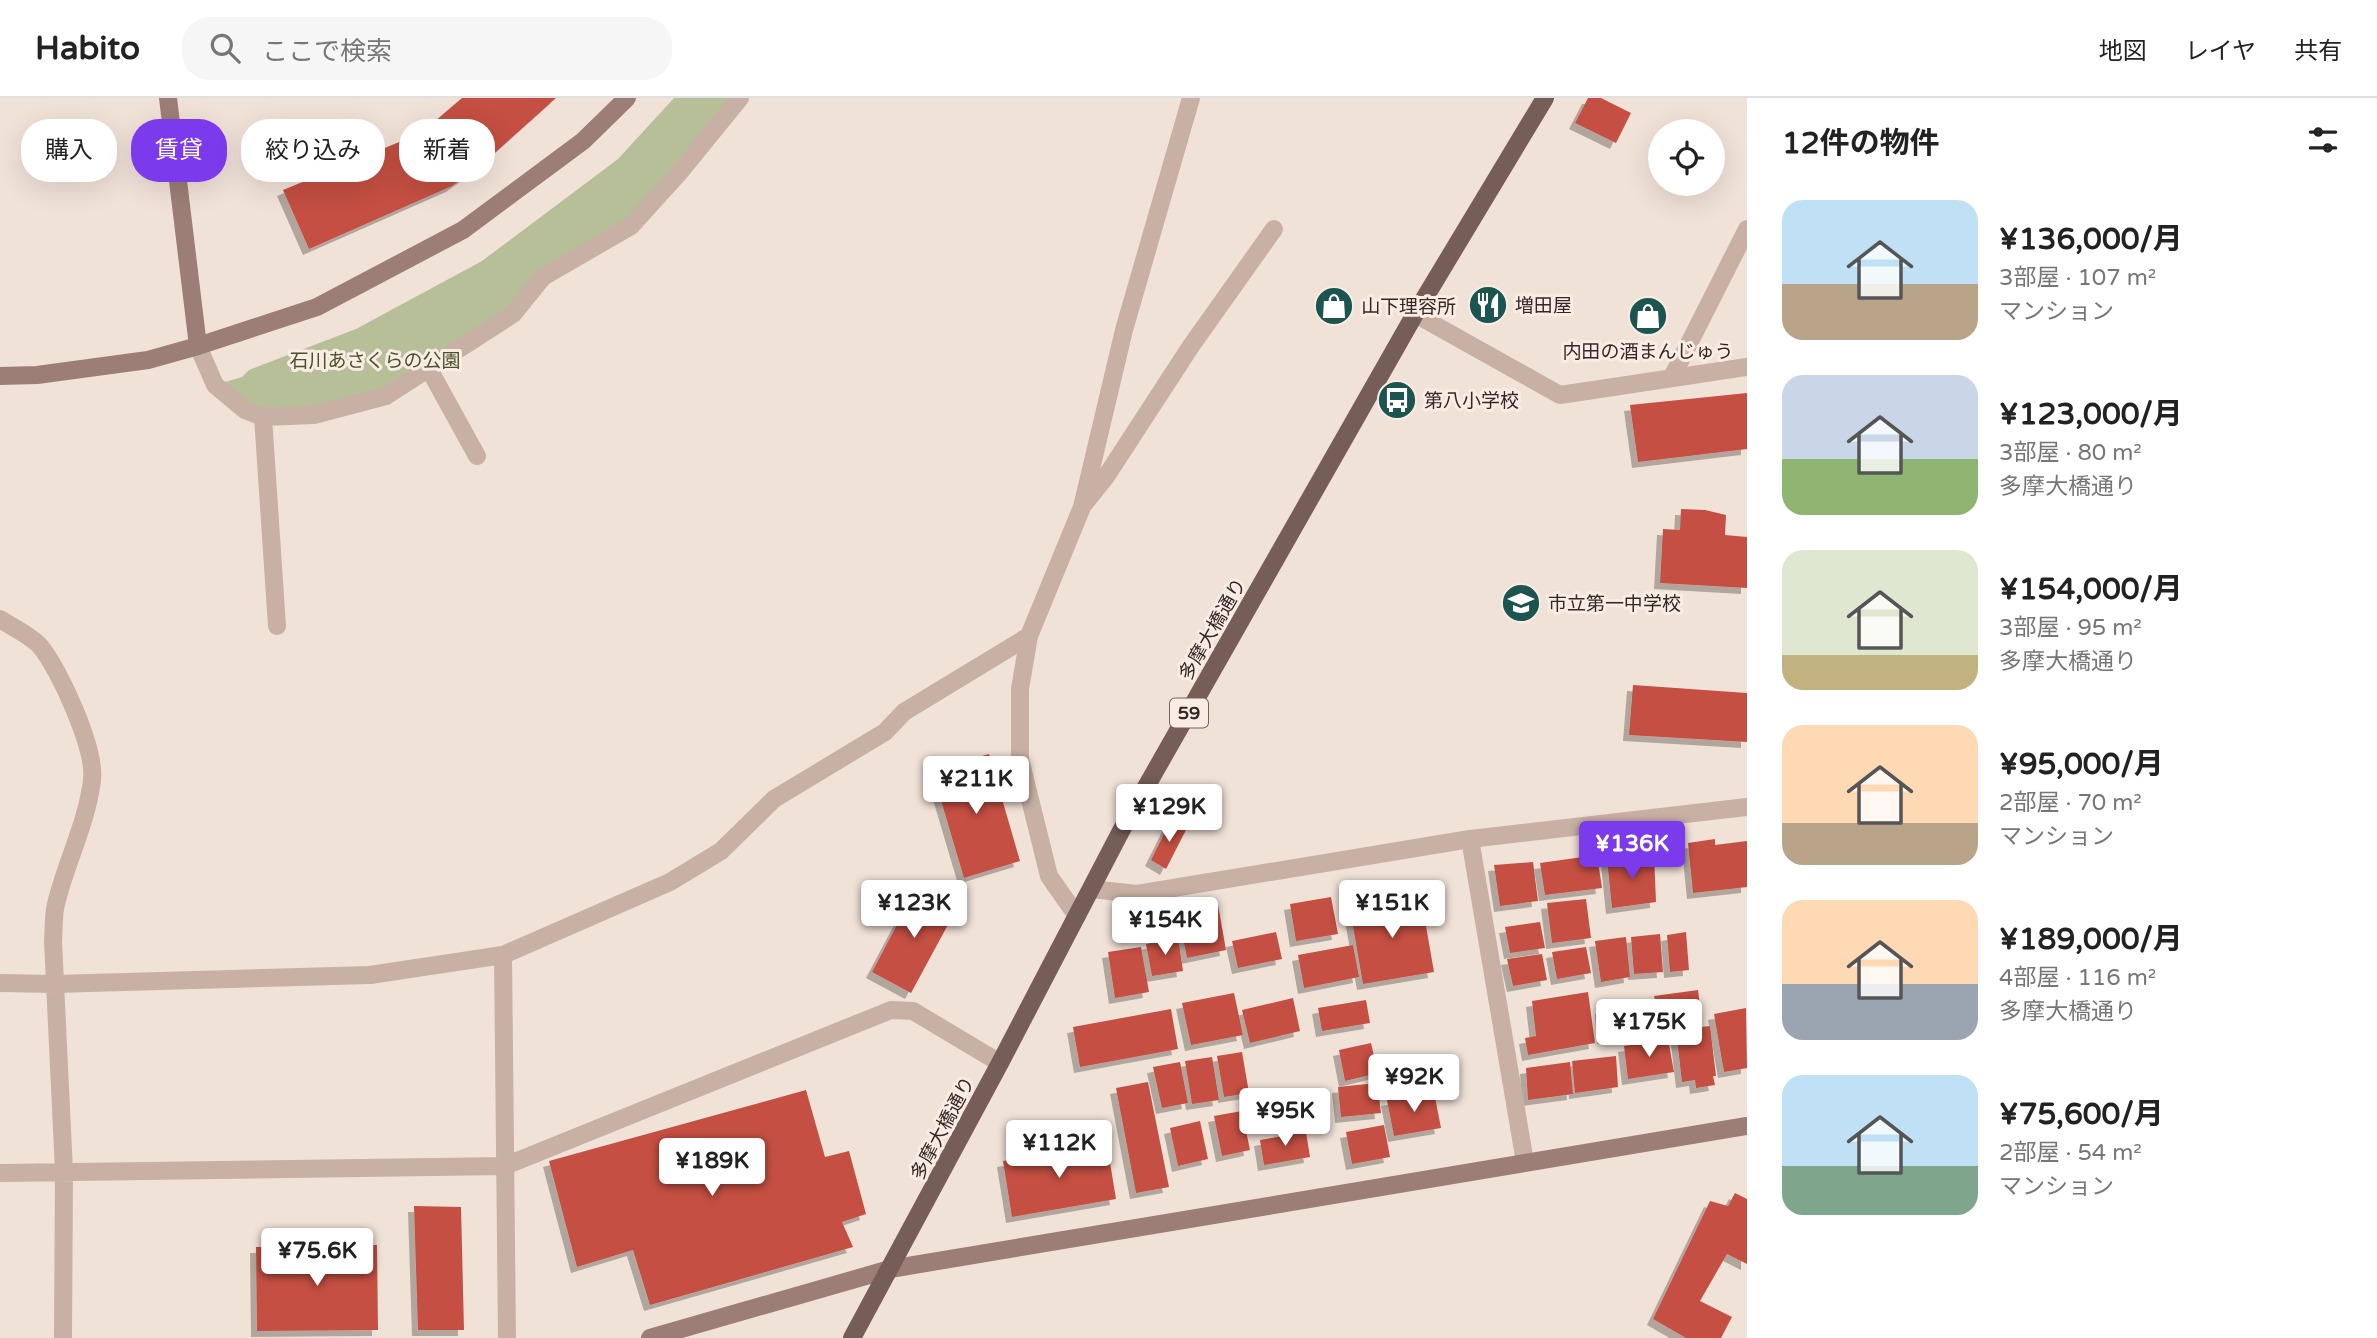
<!DOCTYPE html>
<html lang="ja">
<meta charset="utf-8">
<style>
:root{--surface:#fff;--page:#f6f6f6;--text:#222;--muted:#767676;--line:#e0e0e0;--accent:#7c3aed}
body{margin:0;font-family:"Varela Round","Noto Sans JP",sans-serif;background:var(--page);color:var(--text);height:100vh;display:flex;flex-direction:column;font-size:26px;white-space:nowrap}
*{box-sizing:border-box;margin:0}
p{font-size:23px;color:var(--muted)}
.icon{flex:none;width:38px;height:38px;fill:none;stroke:currentColor;stroke-width:2;stroke-linecap:round;stroke-linejoin:round}
.map{position:relative;flex:1;overflow:hidden}
.panel{display:flex;flex-direction:column;background:var(--surface);width:630px}
.panel>*{flex:none}
.hud{position:absolute;left:21px;top:21px;width:665px;height:63px;display:flex;gap:14px}
.buttons{position:absolute;left:1648px;top:21px;display:grid;gap:14px}
.buttons a{display:grid;place-items:center;width:77px;height:77px;border-radius:50%;background:var(--surface);box-shadow:0 7px 28px #0002;font-size:35px}
.price{position:absolute;translate:-50% -60px;padding:0 16px;border-radius:7px;background:#fff;color:#222;font-size:23px;line-height:46px;filter:drop-shadow(0 2px 4px #0008)}
.price::after{content:'';position:absolute;left:50%;top:42px;width:21px;height:16px;margin-left:-10px;background:inherit;clip-path:polygon(0 0,100% 0,50% 100%)}
.price.on{background:var(--accent);color:#fff}
ul{padding:0;list-style:none}
li{display:flex;align-items:center;gap:21px;height:175px;padding:0 35px}
li span{display:grid;place-items:center;flex:none;width:196px;height:140px;border-radius:21px;color:#555}
li>.icon{margin-inline-start:auto}
span .icon{width:84px;height:84px;fill:#fffc;stroke-width:1}
li b{font-size:30px}
h2{display:flex;justify-content:space-between;align-items:center;height:84px;padding:0 35px;font-size:30px}
.chip{padding:0 24px;border-radius:28px;background:var(--surface);box-shadow:0 7px 28px #0002;font-size:24px;line-height:63px}
.chip.on{background:var(--accent);color:#fff}
header{display:flex;align-items:center;gap:42px;box-sizing:border-box;height:98px;padding:0 35px;background:var(--surface);border-bottom:2px solid var(--line)}
header strong{font-size:33px}
nav{display:flex;gap:38px;margin-inline-start:auto;font-size:24px}
.search{width:490px;height:63px;background:var(--page);display:flex;align-items:center;gap:18px;box-sizing:border-box;padding:0 24px;border-radius:28px;color:var(--muted);font-size:26px}
main{display:flex;flex:1;min-height:0}
.map>svg:first-child{display:block}
.green{fill:#b7bf98}
.building{fill:#c44f42;filter:url(#shadow)}
.lines{fill:none;stroke-linecap:round;stroke-linejoin:round}
.street{stroke:#c8b0a4;stroke-width:18}
.secondary{stroke:#9c7e76;stroke-width:18}
.primary{stroke:#765d57;stroke-width:18}
.labels{text-anchor:middle;stroke-width:6;stroke-linejoin:round;paint-order:stroke}
.shield{fill:#f9ece4;stroke:#6f635f;stroke-width:2}
.shield-label{font-size:18px;font-weight:bold;fill:#342826}
.poi-label{font-size:19px;fill:#342826;stroke:#f9ece4;text-anchor:start}
.park-label{font-size:19px;fill:#49522a;stroke:#f9ece4}
.street-label{font-size:19px;fill:#342826;stroke:#f9ece4}
</style>
<header>
<strong>Habito</strong>
<div class="search"><svg class="icon" aria-label="search" viewBox="0 0 24 24"><circle cx="10" cy="10" r="6"/><path d="M15 15l6 6"/></svg>ここで検索</div>
<nav><a>地図</a><a>レイヤ</a><a>共有</a></nav>
</header>
<main>
<div class="map">
<svg width="1747" height="1240" viewBox="0 0 1747 1240">
<defs>
<filter id="shadow"><feDropShadow dx="-6" dy="6" stdDeviation="0" flood-color="#0004"/></filter>
</defs>
<rect width="100%" height="100%" fill="#f1e2d8"/>
<path class="green" d="M674 0H740L631 128 543 179 513 216 386 298 263 319 215 287 242 279 249 272 356 231 482 163 618 61Z"/>
<path class="building" d="M462 0H556L479 69 452 88 309 151 283 92 421 35Z
M1588 0H1601L1631 15 1616 45 1575 25Z
M1747 295V351L1638 364 1630 307Z
M1681 411 1705 412 1726 417 1725 437 1747 439V490L1660 485 1663 431 1680 432Z
M1633 587 1747 595V644L1629 637Z
M989 656 1020 763 964 780 932 672Z
M1171 722 1187 730 1166 771 1151 762Z
M1715 741V747L1747 743V789L1693 795 1688 745Z
M1597 757 1602 790 1545 797 1540 765Z
M1654 757 1656 804 1612 810 1607 761Z
M1533 764 1538 803 1500 808 1494 767Z
M917 789 957 810 911 895 872 874Z
M1331 799 1338 836 1296 843 1290 806Z
M1421 799 1434 874 1363 886 1350 811Z
M1586 801 1591 840 1552 845 1547 805Z
M1218 807 1226 852 1187 860 1178 814Z
M1540 824 1545 850 1510 855 1505 829Z
M1276 834 1282 861 1238 870 1232 843Z
M1686 834 1689 872 1670 874 1667 837Z
M1660 836 1663 874 1634 876 1631 839Z
M1626 839 1630 879 1601 884 1595 843Z
M1178 840 1183 873 1152 878 1146 846Z
M1353 847 1359 879 1304 890 1298 857Z
M1141 849 1149 894 1115 900 1108 854Z
M1586 849 1591 875 1557 881 1552 854Z
M1542 856 1547 882 1513 888 1507 861Z
M1698 892 1702 923 1661 928 1654 898Z
M1588 894 1595 945 1528 957 1525 940 1536 938 1532 903Z
M1234 895 1243 937 1191 947 1182 905Z
M1293 900 1300 933 1250 945 1242 912Z
M1366 902 1370 925 1322 933 1318 910Z
M1647 904 1654 940H1603L1601 910Z
M1746 910 1747 970 1724 974 1714 916Z
M1171 911 1178 951 1080 969 1073 929Z
M1710 928 1716 978H1713L1715 987 1696 990 1695 982 1682 984 1676 932Z
M1668 941 1674 974 1628 981 1624 948Z
M1371 945 1378 975 1345 983 1339 952Z
M1242 954 1249 995 1224 999 1217 958Z
M1616 958 1618 989 1575 995 1572 963Z
M1212 959 1219 1002 1192 1006 1185 963Z
M1180 964 1188 1005 1162 1010 1153 969Z
M1570 964 1573 996 1528 1002 1526 970Z
M1148 984 1169 1089 1136 1095 1116 990Z
M1377 985 1381 1015 1341 1019 1338 989Z
M806 992 825 1059 849 1053 866 1116 842 1124 853 1149 650 1207 633 1152 577 1169 549 1063Z
M1434 994 1441 1030 1394 1038 1387 1002Z
M1242 1013 1250 1052 1222 1058 1214 1018Z
M1200 1023 1208 1061 1178 1068 1170 1030Z
M1384 1027 1390 1059 1352 1066 1346 1034Z
M1306 1034 1310 1059 1264 1067 1260 1042Z
M1107 1046 1116 1101 1012 1119 1003 1063Z
M1735 1095 1747 1101V1166L1727 1156 1700 1203 1732 1219 1721 1240H1686L1653 1221 1710 1103 1728 1108Z
M414 1108 461 1109 464 1232H418Z
M377 1147 378 1232 257 1233 256 1149Z"/>
<g class="lines">
<path class="street" d="M1415 216 1560 297 1747 269
M198 248 215 287 245 312 263 319 314 317 386 298 513 216 543 179 631 128 679 75 740 0
M429 271 477 358
M1672 279 1747 131
M263 319 277 528
M1085 405 1105 380 1191 248 1274 131
M0 521C12 529 30 537 40 548 60 572 96 652 92 682 87 725 66 764 56 806 53 818 54 831 53 843L64 1073 63 1240
M1470 741 1525 1064
M1091 791 1137 796 1470 741 1747 709
M1077 818 1049 778 1020 661V591L1029 538 1082 409 1124 232 1191 0
M503 857 507 1240
M0 885 55 886 370 877 503 857 670 784 721 753 774 701 885 634 904 614 1029 538
M0 1075 505 1068 891 912 913 913 1000 965"/>
<path class="secondary" d="M168 0 198 248
M0 278 37 277 148 262 198 248 317 209 463 132 583 43 627 0
M650 1240 890 1171 1747 1028"/>
<path class="primary" d="M852 1240 1000 965 1121 733 1415 216 1545 0"/>
</g>
<defs>
<g id="restaurant-disc" transform="scale(2.0125)"><circle r="9.5" fill="#1c5450" stroke="#f9ece4"/><path d="M-5-6h1v4h1v-4h1v4h1v-4h1v5L-1.5 .5V6h-2V.5L-5-1ZM5-6V6H3V1.5H1.5Q1.5-4 5-6Z" fill="#fff"/></g>
<g id="shop-disc" transform="scale(2.0125)"><circle r="9.5" fill="#1c5450" stroke="#f9ece4"/><path d="M-5-2.5h2.3a2.7 3.5 0 0 1 5.4 0H5L5.5 6h-11ZM-1.5-2.5h3a1.5 2.3 0 0 0-3 0Z" fill="#fff"/></g>
<g id="bus-disc" transform="scale(2.0125)"><circle r="9.5" fill="#1c5450" stroke="#f9ece4"/><path d="M-5-6H5V4H4V6H2V4H-2V6H-4V4H-5ZM-3.5-4V0h7V-4ZM-3.5 1.2v1.5H-2V1.2ZM2 1.2v1.5H3.5V1.2Z" fill="#fff"/></g>
<g id="school-disc" transform="scale(2.0125)"><circle r="9.5" fill="#1c5450" stroke="#f9ece4"/><path d="M0-5L7-2L0 1L-7-2ZM-4 1L0 2.5L4 1V4Q0 6-4 4Z" fill="#fff"/></g>
</defs>
<g fill-rule="evenodd">
<use href="#restaurant-disc" x="1488" y="207"/>
<use href="#shop-disc" x="1334" y="208"/>
<use href="#shop-disc" x="1648" y="218"/>
<use href="#bus-disc" x="1397" y="302"/>
<use href="#school-disc" x="1521" y="505"/>
</g>
<g class="labels">
<rect class="shield" x="1170" y="600.5" width="38" height="29" rx="5"/>
<g class="shield-label">
<text x="1189" y="621">59</text>
</g>
<g class="poi-label">
<text x="1515" y="214">増田屋</text>
<text x="1361" y="215">山下理容所</text>
<text x="1648" y="260" text-anchor="middle">内田の酒まんじゅう</text>
<text x="1424" y="309">第八小学校</text>
<text x="1548" y="512">市立第一中学校</text>
</g>
<g class="park-label">
<text x="375" y="269">石川あさくらの公園</text>
</g>
<g class="street-label">
<text transform="translate(1212 531) rotate(-60)" y="7">多摩大橋通り</text>
<text transform="translate(942 1030) rotate(-62)" y="7">多摩大橋通り</text>
</g>
</g>
</svg>
<div class="buttons">
<a><svg class="icon" aria-label="locate" viewBox="0 0 24 24"><circle cx="12" cy="12" r="6"/><path d="M12 2v4M12 18v4M2 12h4M18 12h4"/></svg></a>
</div>
<b class="price" style="left:976px;top:718px">¥211K</b>
<b class="price" style="left:1169px;top:746px">¥129K</b>
<b class="price on" style="left:1632px;top:783px">¥136K</b>
<b class="price" style="left:914px;top:842px">¥123K</b>
<b class="price" style="left:1392px;top:842px">¥151K</b>
<b class="price" style="left:1165px;top:859px">¥154K</b>
<b class="price" style="left:1649px;top:961px">¥175K</b>
<b class="price" style="left:1414px;top:1016px">¥92K</b>
<b class="price" style="left:1285px;top:1050px">¥95K</b>
<b class="price" style="left:1059px;top:1082px">¥112K</b>
<b class="price" style="left:712px;top:1100px">¥189K</b>
<b class="price" style="left:317px;top:1190px">¥75.6K</b>
<div class="hud">
<a class="chip">購入</a>
<a class="chip on">賃貸</a>
<a class="chip">絞り込み</a>
<a class="chip">新着</a>
</div>
</div>
<section class="panel">
<h2>12件の物件<svg class="icon" aria-label="filters" viewBox="0 0 24 24"><path d="M4 7h16M4 17h16"/><circle cx="9" cy="7" r="2"/><circle cx="15" cy="17" r="2"/></svg></h2>
<ul>
<li><span style="background:linear-gradient(#bfe0f5 60%,#b9a48a 0)"><svg class="icon" aria-label="home" viewBox="0 0 24 24"><path d="M3 11l9-7 9 7M6 9v11h12V9"/></svg></span><div><b>¥136,000/月</b><p>3部屋 · 107 m²</p><p>マンション</p></div></li>
<li><span style="background:linear-gradient(#c9d6e8 60%,#8fb573 0)"><svg class="icon" aria-label="home" viewBox="0 0 24 24"><path d="M3 11l9-7 9 7M6 9v11h12V9"/></svg></span><div><b>¥123,000/月</b><p>3部屋 · 80 m²</p><p>多摩大橋通り</p></div></li>
<li><span style="background:linear-gradient(#dfe7d0 75%,#c2b280 0)"><svg class="icon" aria-label="home" viewBox="0 0 24 24"><path d="M3 11l9-7 9 7M6 9v11h12V9"/></svg></span><div><b>¥154,000/月</b><p>3部屋 · 95 m²</p><p>多摩大橋通り</p></div></li>
<li><span style="background:linear-gradient(#ffd9b3 70%,#b9a48a 0)"><svg class="icon" aria-label="home" viewBox="0 0 24 24"><path d="M3 11l9-7 9 7M6 9v11h12V9"/></svg></span><div><b>¥95,000/月</b><p>2部屋 · 70 m²</p><p>マンション</p></div></li>
<li><span style="background:linear-gradient(#ffd9b3 60%,#9aa5b1 0)"><svg class="icon" aria-label="home" viewBox="0 0 24 24"><path d="M3 11l9-7 9 7M6 9v11h12V9"/></svg></span><div><b>¥189,000/月</b><p>4部屋 · 116 m²</p><p>多摩大橋通り</p></div></li>
<li><span style="background:linear-gradient(#bfe0f5 65%,#7fa58c 0)"><svg class="icon" aria-label="home" viewBox="0 0 24 24"><path d="M3 11l9-7 9 7M6 9v11h12V9"/></svg></span><div><b>¥75,600/月</b><p>2部屋 · 54 m²</p><p>マンション</p></div></li>
</ul>
</section>
</main>
